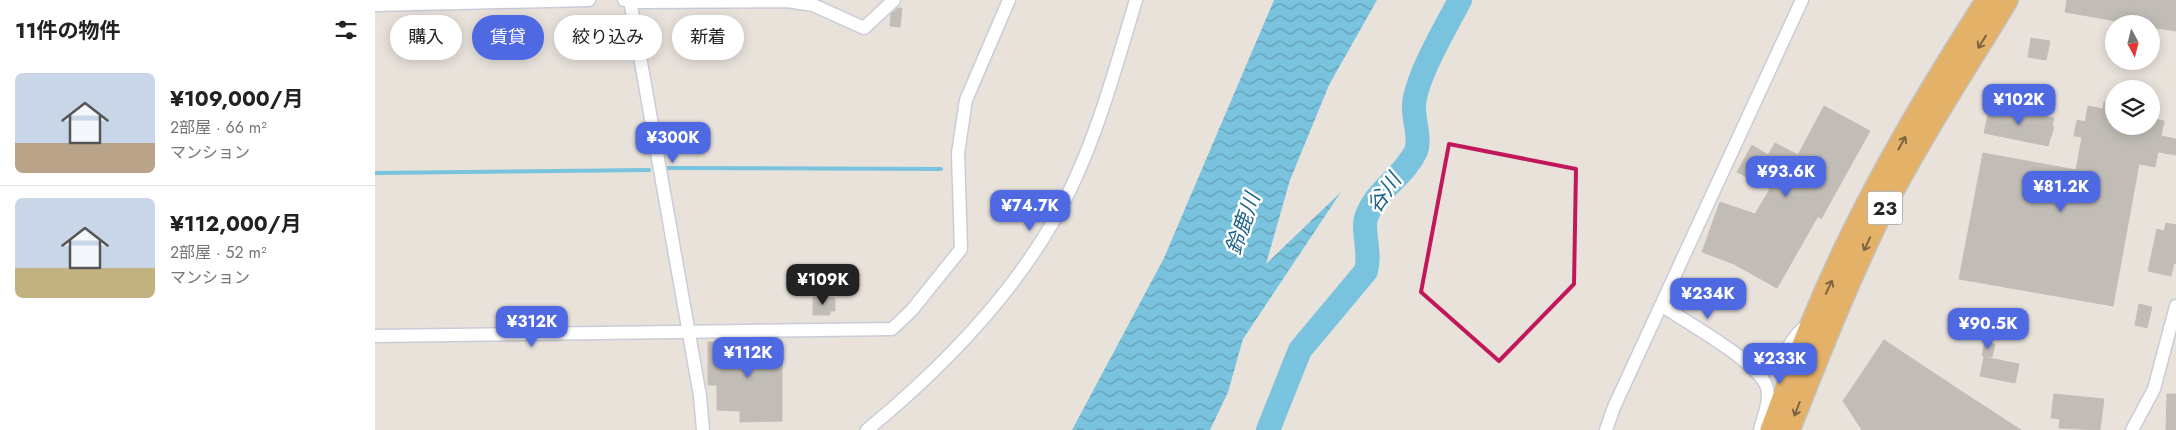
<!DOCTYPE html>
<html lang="ja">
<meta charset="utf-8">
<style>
:root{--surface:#fff;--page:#f6f6f6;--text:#222;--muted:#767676;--line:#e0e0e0;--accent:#4e69e2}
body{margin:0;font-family:Jost,"Noto Sans JP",sans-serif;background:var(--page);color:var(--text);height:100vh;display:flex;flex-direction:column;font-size:19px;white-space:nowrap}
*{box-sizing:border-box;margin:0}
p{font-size:16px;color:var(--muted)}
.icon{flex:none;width:28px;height:28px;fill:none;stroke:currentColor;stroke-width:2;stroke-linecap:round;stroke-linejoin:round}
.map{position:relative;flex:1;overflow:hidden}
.details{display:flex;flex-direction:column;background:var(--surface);width:375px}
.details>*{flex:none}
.top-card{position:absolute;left:15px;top:15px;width:475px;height:45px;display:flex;gap:10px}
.needle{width:32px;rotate:173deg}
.buttons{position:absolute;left:1730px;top:15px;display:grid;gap:10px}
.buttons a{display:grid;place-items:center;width:55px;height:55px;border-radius:50%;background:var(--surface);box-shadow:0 2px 12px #0003;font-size:25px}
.price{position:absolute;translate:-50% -42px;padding:0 11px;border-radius:10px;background:var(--accent);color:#fff;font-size:16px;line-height:32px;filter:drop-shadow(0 1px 2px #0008)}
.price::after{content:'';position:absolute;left:50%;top:30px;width:15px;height:11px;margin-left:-8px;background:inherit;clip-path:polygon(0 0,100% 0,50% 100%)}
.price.active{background:#222;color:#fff}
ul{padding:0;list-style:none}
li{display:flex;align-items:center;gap:15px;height:125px;padding:0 15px}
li+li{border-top:1px solid var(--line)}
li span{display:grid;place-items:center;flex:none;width:140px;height:100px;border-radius:8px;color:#555}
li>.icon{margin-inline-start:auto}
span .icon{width:60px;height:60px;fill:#fffc;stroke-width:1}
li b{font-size:21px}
h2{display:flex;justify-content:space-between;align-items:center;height:60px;padding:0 15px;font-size:21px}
.pill{padding:0 18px;border-radius:22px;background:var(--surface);box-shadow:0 2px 12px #0003;font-size:18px;line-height:45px}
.pill.active{background:var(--accent);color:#fff}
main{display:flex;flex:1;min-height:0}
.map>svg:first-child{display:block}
.water{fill:url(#water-waves)}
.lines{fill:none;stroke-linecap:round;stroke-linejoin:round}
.stream{stroke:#7ac3de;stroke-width:4}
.river{stroke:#7ac3de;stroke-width:24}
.building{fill:#c1bcb6;stroke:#c3beb5}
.minor-casing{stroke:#c9ccd8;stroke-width:15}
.trunk-casing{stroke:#c3c3c3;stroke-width:24}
.minor{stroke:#fff;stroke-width:12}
.trunk{stroke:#e4b168;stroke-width:21}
.oneway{stroke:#7c6544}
.marked{fill:none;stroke:#c2185b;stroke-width:4;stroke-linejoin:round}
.labels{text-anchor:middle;stroke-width:5;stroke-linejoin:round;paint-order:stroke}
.shield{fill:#fff;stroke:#686868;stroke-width:1}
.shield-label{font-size:19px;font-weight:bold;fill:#272727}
.water-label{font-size:21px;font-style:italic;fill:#1d6186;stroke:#fff}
</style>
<main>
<section class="details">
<h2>11件の物件<svg class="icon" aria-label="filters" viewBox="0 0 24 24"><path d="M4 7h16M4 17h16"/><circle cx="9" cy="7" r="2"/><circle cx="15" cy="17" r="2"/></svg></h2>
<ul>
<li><span style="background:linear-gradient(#c9d6e8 70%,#b9a48a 0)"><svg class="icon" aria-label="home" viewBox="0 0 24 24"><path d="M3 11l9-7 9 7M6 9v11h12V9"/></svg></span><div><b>¥109,000/月</b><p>2部屋 · 66 m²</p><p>マンション</p></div></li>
<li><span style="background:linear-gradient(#c9d6e8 70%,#c2b280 0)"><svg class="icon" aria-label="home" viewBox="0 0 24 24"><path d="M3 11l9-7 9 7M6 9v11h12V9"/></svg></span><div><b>¥112,000/月</b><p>2部屋 · 52 m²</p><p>マンション</p></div></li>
</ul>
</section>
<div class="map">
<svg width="1801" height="430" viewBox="0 0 1801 430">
<defs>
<pattern id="water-waves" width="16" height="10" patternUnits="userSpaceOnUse" patternTransform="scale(1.25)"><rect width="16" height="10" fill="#7ac3de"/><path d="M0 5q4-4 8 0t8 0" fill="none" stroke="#649eb4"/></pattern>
</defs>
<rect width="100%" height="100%" fill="#e8e2db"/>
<path class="water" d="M899 0H1002L954 85 915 180 891 264 966 192 868 339 853 392 835 430H697L789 258Z"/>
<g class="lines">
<path class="stream" d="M292 168 566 169
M0 173 274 170"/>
<path class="river" d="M893 430 925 350 991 271C996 253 987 229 991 218 1000 190 1029 177 1041 151 1046 139 1038 119 1039 105 1041 77 1071 27 1085 0"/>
</g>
<path class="building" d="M1692 0H1801V31L1776 27V24H1759L1690 12Z
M523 8H527L525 27 515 26 516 14Z
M1656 38 1675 41 1671 60 1653 57Z
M1729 102 1739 104V126H1776V118L1789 121 1786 136 1801 139V155L1783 152 1780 167 1764 164 1738 306 1584 279 1608 153 1701 170 1707 137 1699 136 1702 120 1710 122 1713 106 1728 109Z
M1449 106 1495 131 1446 219 1443 216 1402 288 1359 264 1327 252 1345 202 1380 214 1395 189 1362 172 1377 145 1393 155 1400 143 1423 155Z
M1615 106 1679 118 1677 127H1679L1673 146 1609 133Z
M1791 223 1801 225V264L1799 263 1796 276 1773 271 1782 229 1789 231Z
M438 297 460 298V311H455V315H438Z
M1764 304 1777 307 1772 328 1760 325Z
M1509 340 1586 391 1646 430H1487L1468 401Z
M407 341V421L365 422V411L342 410V385H333V342Z
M1610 342 1620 344 1617 357 1607 356Z
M1609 357 1644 364 1640 383 1605 376Z
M1679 394 1729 399 1725 430 1684 428 1685 419 1676 418Z
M1792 394H1801V430H1791Z"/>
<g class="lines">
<g class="minor-casing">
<path id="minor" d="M249 0 265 2 412 1 438 5 489 28 519 0
M255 0 325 396 328 430
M0 5 214 0
M1286 305C1311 322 1379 359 1391 385 1397 398 1388 417 1385 430
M0 336 517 329 537 310 586 249 583 153 591 100 634 0
M1367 358C1420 372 1401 348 1434 323
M492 430C571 365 646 288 692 196 723 134 741 66 761 0
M1231 430 1239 407 1427 0
M1757 430 1779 389 1801 306"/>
</g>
<g class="trunk-casing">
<path id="trunk" d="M1396 430C1410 393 1423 356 1438 320 1484 208 1547 101 1612 0
M1414 430C1442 359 1470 288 1503 220 1541 144 1588 73 1632 0"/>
</g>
<use href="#minor" class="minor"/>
<use href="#trunk" class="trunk"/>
</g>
<defs><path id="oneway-shaft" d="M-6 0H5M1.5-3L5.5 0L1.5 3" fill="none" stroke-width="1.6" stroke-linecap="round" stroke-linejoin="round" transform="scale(1.25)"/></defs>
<g class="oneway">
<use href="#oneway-shaft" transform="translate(1607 42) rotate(122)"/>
<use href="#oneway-shaft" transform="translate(1527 143) rotate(-61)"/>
<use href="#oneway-shaft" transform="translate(1492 244) rotate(115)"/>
<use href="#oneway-shaft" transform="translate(1454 287) rotate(-65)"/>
<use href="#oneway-shaft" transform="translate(1422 409) rotate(111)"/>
</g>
<path class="marked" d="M1074 144 1201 169 1199 284 1124 361 1046 292Z"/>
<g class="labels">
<rect class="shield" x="1492.5" y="191.5" width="35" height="33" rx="4"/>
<g class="shield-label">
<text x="1510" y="215">23</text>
</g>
<g class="water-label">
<text transform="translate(1009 193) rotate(-55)" y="7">谷川</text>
<text transform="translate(868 224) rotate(-71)" y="7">鈴鹿川</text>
</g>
</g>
</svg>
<div class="buttons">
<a><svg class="needle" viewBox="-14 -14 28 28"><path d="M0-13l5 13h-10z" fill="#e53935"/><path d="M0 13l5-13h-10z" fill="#767676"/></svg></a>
<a><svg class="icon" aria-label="layers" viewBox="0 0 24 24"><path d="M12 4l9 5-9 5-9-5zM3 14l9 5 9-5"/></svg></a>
</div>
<b class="price" style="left:1644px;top:126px">¥102K</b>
<b class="price" style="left:298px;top:164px">¥300K</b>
<b class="price" style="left:1411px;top:198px">¥93.6K</b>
<b class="price" style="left:1686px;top:213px">¥81.2K</b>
<b class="price" style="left:655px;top:232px">¥74.7K</b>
<b class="price active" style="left:448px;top:306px">¥109K</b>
<b class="price" style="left:1333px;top:320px">¥234K</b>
<b class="price" style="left:157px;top:348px">¥312K</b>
<b class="price" style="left:1613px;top:350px">¥90.5K</b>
<b class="price" style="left:373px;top:379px">¥112K</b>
<b class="price" style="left:1405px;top:385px">¥233K</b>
<div class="top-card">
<a class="pill">購入</a>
<a class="pill active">賃貸</a>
<a class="pill">絞り込み</a>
<a class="pill">新着</a>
</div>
</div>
</main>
